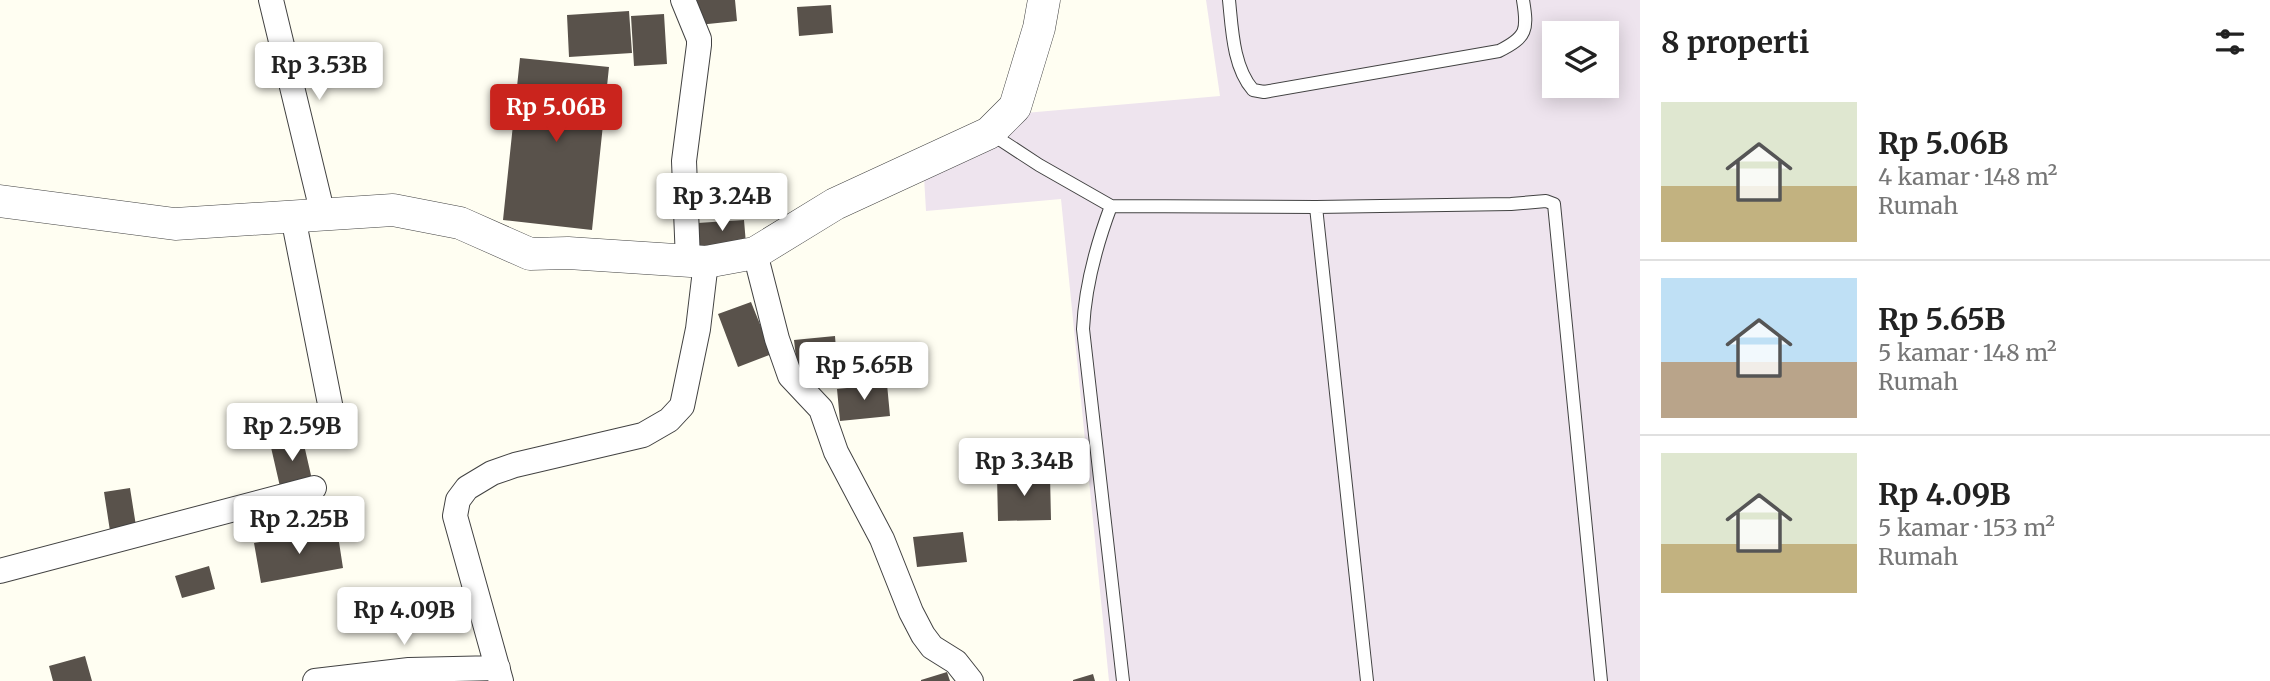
<!DOCTYPE html>
<html lang="id">
<meta charset="utf-8">
<style>
:root{--surface:#fff;--page:#f2f2f2;--text:#222;--muted:#767676;--line:#e0e0e0;--accent:#ca241d}
body{margin:0;font-family:Merriweather,serif;background:var(--page);color:var(--text);height:100vh;display:flex;flex-direction:column;font-size:26px;white-space:nowrap}
*{box-sizing:border-box;margin:0}
p{font-size:23px;color:var(--muted)}
.icon{flex:none;width:38px;height:38px;fill:none;stroke:currentColor;stroke-width:2;stroke-linecap:round;stroke-linejoin:round}
.map{position:relative;flex:1;overflow:hidden}
.side{display:flex;flex-direction:column;background:var(--surface);width:630px}
.side>*{flex:none}
.controls{position:absolute;left:1542px;top:21px;display:grid;gap:14px}
.controls a{display:grid;place-items:center;width:77px;height:77px;border-radius:0px;background:var(--surface);box-shadow:0 4px 18px #0003;font-size:35px}
.price{position:absolute;translate:-50% -60px;padding:0 16px;border-radius:7px;background:#fff;color:#222;font-size:23px;line-height:46px;filter:drop-shadow(0 2px 4px #0008)}
.price::after{content:'';position:absolute;left:50%;top:42px;width:21px;height:16px;margin-left:-10px;background:inherit;clip-path:polygon(0 0,100% 0,50% 100%)}
.price.on{background:var(--accent);color:#fff}
ul{padding:0;list-style:none}
li{display:flex;align-items:center;gap:21px;height:175px;padding:0 21px}
li+li{border-top:2px solid var(--line)}
li span{display:grid;place-items:center;flex:none;width:196px;height:140px;border-radius:0px;color:#555}
li>.icon{margin-inline-start:auto}
span .icon{width:84px;height:84px;fill:#fffc;stroke-width:1}
li b{font-size:30px}
h2{display:flex;justify-content:space-between;align-items:center;height:84px;padding:0 21px;font-size:30px}
main{display:flex;flex:1;min-height:0}
.map>svg:first-child{display:block}
.industrial{fill:#eee4ee;fill-rule:evenodd}
.building{fill:#59524b}
.lines{fill:none;stroke-linecap:round;stroke-linejoin:round}
.service-casing{stroke:#424242;stroke-width:14}
.minor-casing{stroke:#424242;stroke-width:26}
.tertiary-casing{stroke:#424242;stroke-width:33}
.service{stroke:#fff;stroke-width:12}
.minor{stroke:#fff;stroke-width:24}
.tertiary{stroke:#fff;stroke-width:32}
</style>
<main>
<div class="map">
<svg width="1640" height="681" viewBox="0 0 1640 681">
<rect width="100%" height="100%" fill="#fffef2"/>
<path class="industrial" d="M1206 0H1640V681H1109L1061 199 926 211 923 159 1025 113 1220 96ZM1554 33H1606V86H1554Z"/>
<path class="building" d="M695 0H735L737 21 698 25Z
M831 5 833 33 799 36 797 7Z
M629 11 632 53 569 57 567 15Z
M664 14 667 64 634 66 631 16Z
M520 58 609 67 592 230 503 220Z
M744 220 746 244 699 247 697 223Z
M751 302 772 354 738 367 718 314Z
M835 336 837 362 797 366 794 340Z
M887 384 890 416 840 421 837 389Z
M302 436 313 484 281 491 270 443Z
M1050 475 1051 520 998 521 997 476Z
M130 488 136 526 110 531 104 492Z
M337 529 343 568 261 583 254 543Z
M963 532 967 562 917 567 913 537Z
M209 566 215 589 182 598 175 576Z
M85 656 92 681H53L49 666Z
M947 672 950 681H921V680Z
M1093 674 1095 681H1073V680Z"/>
<g class="lines">
<g class="service-casing">
<path id="service" d="M1229 0C1232 29 1233 67 1253 90L1264 92 1499 51C1527 37 1528 30 1523 0
M990 133 1039 165 1111 206 1316 207 1511 204 1546 201 1554 204 1601 681
M1111 206C1096 246 1085 286 1083 329L1123 681
M1316 207 1367 681"/>
</g>
<g class="minor-casing">
<path id="minor" d="M271 0 323 215
M683 0 699 39V45L684 161 688 261
M293 217 331 409
M755 253 777 339 790 376 821 409 836 452 882 539 911 612 923 635 932 647 956 662 971 681
M0 571 314 488
M315 681 409 670 498 668
M501 681 455 516 458 500 467 488 492 473 515 465 643 435 669 420 682 406 698 329 706 262"/>
</g>
<g class="tertiary-casing">
<path id="tertiary" d="M0 201 175 224 393 210 460 223 530 254 568 253 706 262 755 253 835 204 989 133 1015 107 1039 28 1044 0"/>
</g>
<use href="#service" class="service"/>
<use href="#minor" class="minor"/>
<use href="#tertiary" class="tertiary"/>
</g>
</svg>
<div class="controls">
<a><svg class="icon" aria-label="layers" viewBox="0 0 24 24"><path d="M12 4l9 5-9 5-9-5zM3 14l9 5 9-5"/></svg></a>
</div>
<b class="price" style="left:319px;top:102px">Rp 3.53B</b>
<b class="price on" style="left:556px;top:144px">Rp 5.06B</b>
<b class="price" style="left:722px;top:233px">Rp 3.24B</b>
<b class="price" style="left:864px;top:402px">Rp 5.65B</b>
<b class="price" style="left:292px;top:463px">Rp 2.59B</b>
<b class="price" style="left:1024px;top:498px">Rp 3.34B</b>
<b class="price" style="left:299px;top:556px">Rp 2.25B</b>
<b class="price" style="left:404px;top:647px">Rp 4.09B</b>
</div>
<section class="side">
<h2>8 properti<svg class="icon" aria-label="filters" viewBox="0 0 24 24"><path d="M4 7h16M4 17h16"/><circle cx="9" cy="7" r="2"/><circle cx="15" cy="17" r="2"/></svg></h2>
<ul>
<li><span style="background:linear-gradient(#dfe7d0 60%,#c2b280 0)"><svg class="icon" aria-label="home" viewBox="0 0 24 24"><path d="M3 11l9-7 9 7M6 9v11h12V9"/></svg></span><div><b>Rp 5.06B</b><p>4 kamar · 148 m²</p><p>Rumah</p></div></li>
<li><span style="background:linear-gradient(#bfe0f5 60%,#b9a48a 0)"><svg class="icon" aria-label="home" viewBox="0 0 24 24"><path d="M3 11l9-7 9 7M6 9v11h12V9"/></svg></span><div><b>Rp 5.65B</b><p>5 kamar · 148 m²</p><p>Rumah</p></div></li>
<li><span style="background:linear-gradient(#dfe7d0 65%,#c2b280 0)"><svg class="icon" aria-label="home" viewBox="0 0 24 24"><path d="M3 11l9-7 9 7M6 9v11h12V9"/></svg></span><div><b>Rp 4.09B</b><p>5 kamar · 153 m²</p><p>Rumah</p></div></li>
</ul>
</section>
</main>
